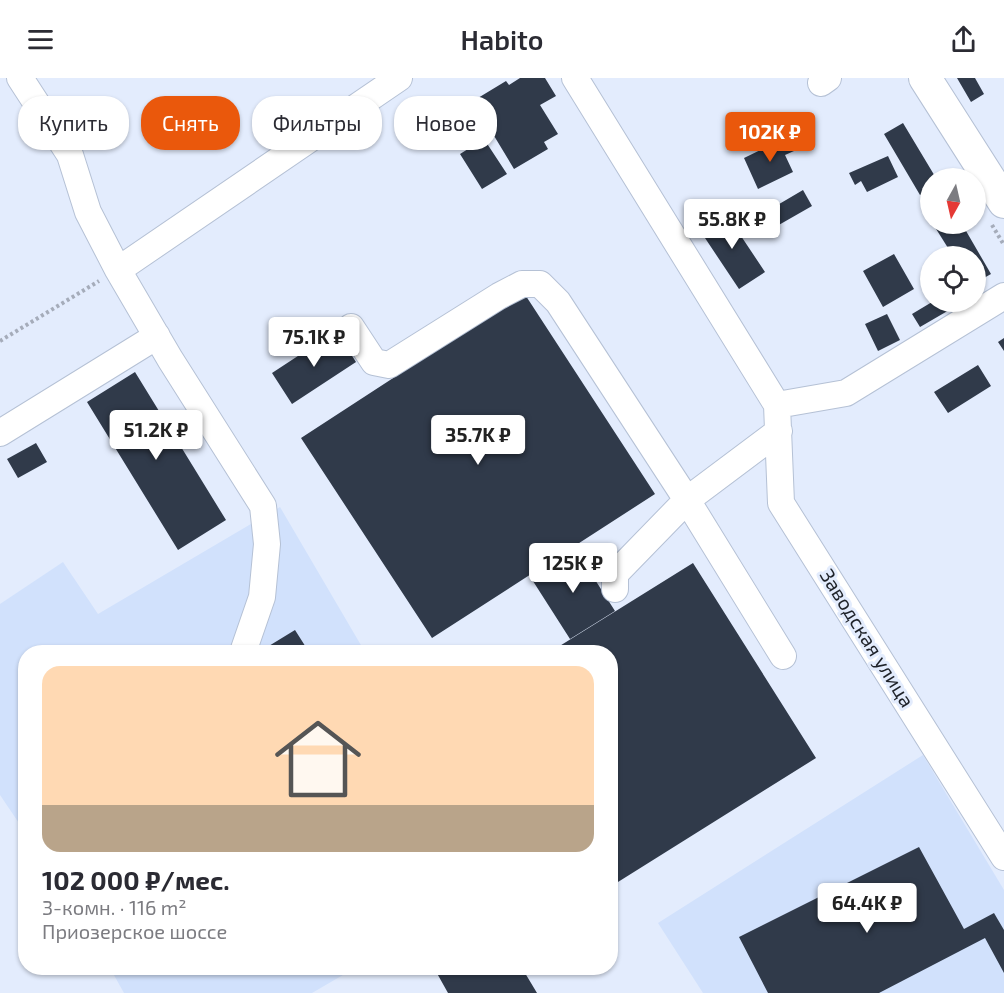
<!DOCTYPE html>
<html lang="ru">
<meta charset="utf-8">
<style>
:root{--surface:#fff;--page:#f7f7f7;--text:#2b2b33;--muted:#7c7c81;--line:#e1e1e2;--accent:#ea580c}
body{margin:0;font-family:"Exo 2",sans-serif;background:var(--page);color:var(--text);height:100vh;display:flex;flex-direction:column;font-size:22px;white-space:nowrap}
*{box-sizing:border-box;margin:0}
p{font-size:20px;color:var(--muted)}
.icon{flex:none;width:33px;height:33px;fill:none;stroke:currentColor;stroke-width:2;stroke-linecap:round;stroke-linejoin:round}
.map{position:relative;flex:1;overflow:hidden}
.sheet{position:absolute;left:18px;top:567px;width:600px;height:330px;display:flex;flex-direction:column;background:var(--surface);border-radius:24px;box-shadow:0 2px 4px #0004}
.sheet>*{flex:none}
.hud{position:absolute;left:18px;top:18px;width:600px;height:54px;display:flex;gap:12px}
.needle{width:39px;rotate:188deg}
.fabs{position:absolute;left:920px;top:90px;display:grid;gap:12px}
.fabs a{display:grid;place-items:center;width:66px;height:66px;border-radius:50%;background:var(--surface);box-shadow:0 2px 4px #0004;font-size:30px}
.price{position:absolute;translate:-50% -51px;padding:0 14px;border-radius:6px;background:#fff;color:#222;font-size:20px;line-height:39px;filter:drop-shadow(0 2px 3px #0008)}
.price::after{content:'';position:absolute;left:50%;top:36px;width:18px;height:14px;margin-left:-9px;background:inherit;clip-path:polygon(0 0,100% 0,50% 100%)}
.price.current{background:var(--accent);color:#fff}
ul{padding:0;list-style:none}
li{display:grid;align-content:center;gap:12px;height:318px;padding:0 24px}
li+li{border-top:2px solid var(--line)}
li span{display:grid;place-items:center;height:186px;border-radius:18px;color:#555}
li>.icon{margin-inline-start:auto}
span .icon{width:108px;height:108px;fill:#fffc;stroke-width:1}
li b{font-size:26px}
.tag{padding:0 21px;border-radius:24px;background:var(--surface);box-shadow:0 2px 4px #0004;font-size:21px;line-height:54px}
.tag.current{background:var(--accent);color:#fff}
header{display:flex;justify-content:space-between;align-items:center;height:78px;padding:0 24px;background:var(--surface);font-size:27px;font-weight:600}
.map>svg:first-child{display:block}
.built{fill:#d1e1fc}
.building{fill:#303a4a}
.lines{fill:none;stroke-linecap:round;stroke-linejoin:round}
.minor-casing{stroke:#b5c1d5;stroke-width:28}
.major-casing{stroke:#b5c1d5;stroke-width:34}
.path{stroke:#a5acba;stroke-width:4;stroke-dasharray:3 3;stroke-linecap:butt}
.minor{stroke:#fff;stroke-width:26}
.major{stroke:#fff;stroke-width:32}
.labels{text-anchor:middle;stroke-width:6;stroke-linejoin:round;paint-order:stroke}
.street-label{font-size:20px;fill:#1e2229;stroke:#e3ecfd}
</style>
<header><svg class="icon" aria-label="menu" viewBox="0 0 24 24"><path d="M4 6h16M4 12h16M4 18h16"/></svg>Habito<svg class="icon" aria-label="share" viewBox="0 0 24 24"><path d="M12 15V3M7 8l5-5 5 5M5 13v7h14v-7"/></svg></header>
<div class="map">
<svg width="1004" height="915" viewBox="0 0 1004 915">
<rect width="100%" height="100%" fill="#e3ecfd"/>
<path class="built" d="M280 429 365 574H26L25 754 0 717V526L63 484 98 536Z
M923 677 1004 812V915H703L658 845Z
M110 890H355L312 915H124Z"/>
<path class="building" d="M520 0H545L556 18 540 27 558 56 544 64 548 71 514 91 473 23 506 3 509 7Z
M957 0H975L984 16 971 24Z
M903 45 936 100H930V111L920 117 884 56Z
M787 59 794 73 785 77 793 94 758 111 744 80Z
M484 61 507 96 482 111 460 76Z
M888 78 898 99 867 114 861 103 855 107 849 95Z
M803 112 812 128 777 148 769 132Z
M930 125V140L924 129Z
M725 134 765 194 739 211 699 151Z
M933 146H962L991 196 975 205V178H953Z
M894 176 914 211 883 229 863 193Z
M524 215 655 416 432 560 301 360Z
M932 224H963L920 249 912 236Z
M887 236 900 262 878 273 865 246Z
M336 253 356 284 292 326 272 295Z
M1004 260V273L998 264Z
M978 287 991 308 948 335 934 314Z
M135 294 226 442 178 472 87 324Z
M36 365 47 384 18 400 7 381Z
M576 472 615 533 570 561 531 500Z
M693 485 816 680 610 809V574H550Z
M295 552 309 574H259Z
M26 730V746L18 735Z
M919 769 964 851 994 835 1004 852V895L985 860 879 915H768L739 859Z
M434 890H522L537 915H448Z"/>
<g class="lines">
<g class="minor-casing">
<path id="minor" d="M20 0 70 77 88 134 118 192 170 281 263 428 267 466 262 519 243 574
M575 0 777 327 846 315 1004 218
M821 5 828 0
M118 192 399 0
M351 249 374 284 389 287 499 218 522 206H540L558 224 687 422 783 578
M777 327 781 425 1004 779
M0 355 157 258
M615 511V496L687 422 779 353"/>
</g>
<g class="major-casing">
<path id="major" d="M925 0 1004 124"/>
</g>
<path class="path" d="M992 147 1004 167
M0 263 99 203"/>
<use href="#minor" class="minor"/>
<use href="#major" class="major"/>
</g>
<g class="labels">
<g class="street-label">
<text transform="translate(867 560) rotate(58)" y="7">Заводская улица</text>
</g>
</g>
</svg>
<div class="fabs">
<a><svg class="needle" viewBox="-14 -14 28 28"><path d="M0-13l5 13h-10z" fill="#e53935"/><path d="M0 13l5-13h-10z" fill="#7c7c81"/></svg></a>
<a><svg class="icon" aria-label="locate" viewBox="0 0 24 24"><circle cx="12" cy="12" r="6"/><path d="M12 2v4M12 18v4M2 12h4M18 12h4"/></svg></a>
</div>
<b class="price current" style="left:770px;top:85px">102K ₽</b>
<b class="price" style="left:732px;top:172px">55.8K ₽</b>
<b class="price" style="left:314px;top:290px">75.1K ₽</b>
<b class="price" style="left:156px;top:383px">51.2K ₽</b>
<b class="price" style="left:478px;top:388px">35.7K ₽</b>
<b class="price" style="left:573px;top:516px">125K ₽</b>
<b class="price" style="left:867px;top:856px">64.4K ₽</b>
<div class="hud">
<a class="tag">Купить</a>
<a class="tag current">Снять</a>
<a class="tag">Фильтры</a>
<a class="tag">Новое</a>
</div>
<section class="sheet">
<ul>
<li><span style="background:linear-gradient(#ffd9b3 75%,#b9a48a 0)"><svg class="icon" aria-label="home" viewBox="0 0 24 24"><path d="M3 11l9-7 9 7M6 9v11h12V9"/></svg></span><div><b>102 000 ₽/мес.</b><p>3-комн. · 116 m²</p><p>Приозерское шоссе</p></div></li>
</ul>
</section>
</div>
